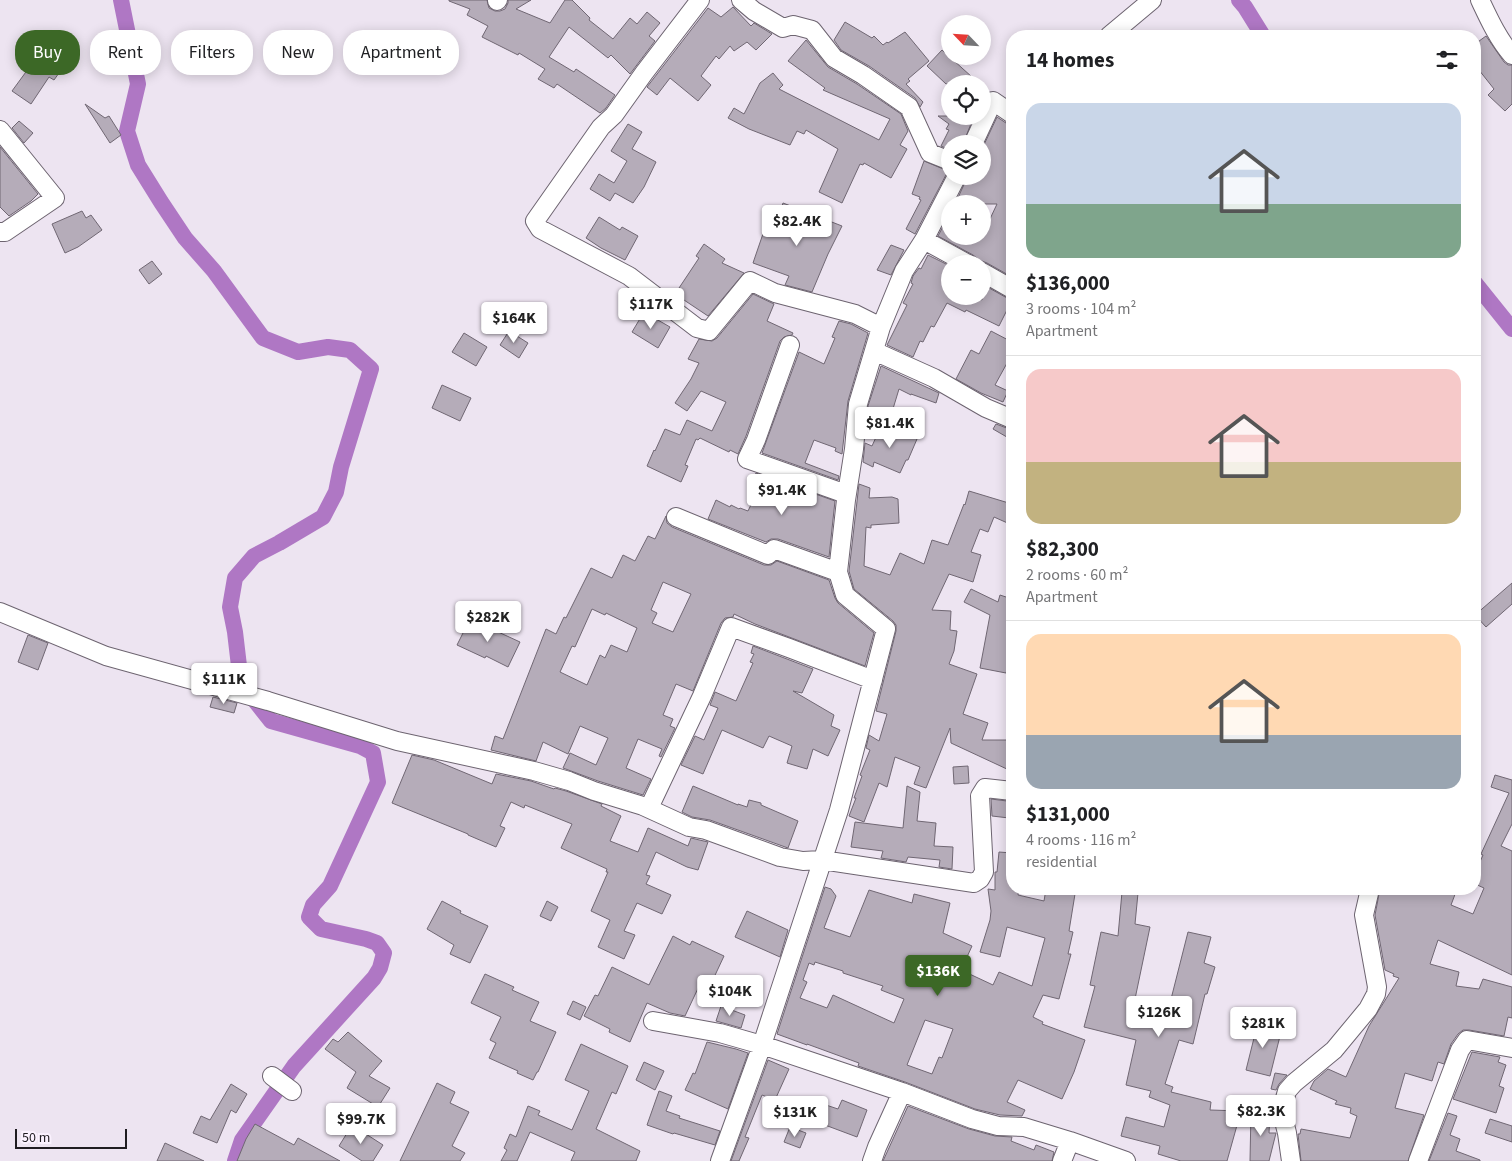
<!DOCTYPE html>
<meta charset="utf-8">
<style>
:root{--surface:#fff;--page:#f6f6f6;--text:#202124;--muted:#757577;--line:#e0e0e0;--accent:#3c6826}
body{margin:0;font-family:"Source Sans 3",sans-serif;background:var(--page);color:var(--text);height:100vh;display:flex;flex-direction:column;font-size:19px;white-space:nowrap}
*{box-sizing:border-box;margin:0}
p{font-size:16px;color:var(--muted)}
.icon{flex:none;width:28px;height:28px;fill:none;stroke:currentColor;stroke-width:2;stroke-linecap:round;stroke-linejoin:round}
.map{position:relative;flex:1;overflow:hidden}
.drawer{position:absolute;left:1006px;top:30px;width:475px;height:865px;display:flex;flex-direction:column;background:var(--surface);border-radius:20px;box-shadow:0 2px 12px #0003}
.drawer>*{flex:none}
.guide{position:absolute;left:15px;top:30px;width:475px;height:45px;display:flex;gap:10px}
.needle{width:32px;rotate:295deg}
.tools{position:absolute;left:941px;top:15px;display:grid;gap:10px}
.tools a{display:grid;place-items:center;width:50px;height:50px;border-radius:50%;background:var(--surface);box-shadow:0 2px 12px #0003;font-size:25px}
.scale{position:absolute;left:15px;bottom:12px;width:112px;box-sizing:border-box;padding-left:5px;border:2px solid #1f1c21;border-top:0;font-size:14px;line-height:18px;white-space:nowrap;color:#1f1c21;-webkit-text-stroke:4px #faf1fe;paint-order:stroke}
.price{position:absolute;translate:-50% -42px;padding:0 11px;border-radius:5px;background:#fff;color:#222;font-size:16px;line-height:32px;filter:drop-shadow(0 1px 2px #0008)}
.price::after{content:'';position:absolute;left:50%;top:30px;width:15px;height:11px;margin-left:-8px;background:inherit;clip-path:polygon(0 0,100% 0,50% 100%)}
.price.current{background:var(--accent);color:#fff}
ul{padding:0;list-style:none}
li{display:grid;align-content:center;gap:10px;height:265px;padding:0 20px}
li+li{border-top:1px solid var(--line)}
li span{display:grid;place-items:center;height:155px;border-radius:15px;color:#555}
li>.icon{margin-inline-start:auto}
span .icon{width:90px;height:90px;fill:#fffc;stroke-width:1}
li b{font-size:21px}
h2{display:flex;justify-content:space-between;align-items:center;height:60px;padding:0 20px;font-size:21px}
.pill{padding:0 18px;border-radius:20px;background:var(--surface);box-shadow:0 2px 12px #0003;font-size:18px;line-height:45px}
.pill.current{background:var(--accent);color:#fff}
.map>svg:first-child{display:block}
.lines{fill:none;stroke-linecap:round;stroke-linejoin:round}
.canal{stroke:#af77c4;stroke-width:16}
.building{fill:#b5acb9;stroke:#706773;fill-rule:evenodd}
.minor-casing{stroke:#6d6470;stroke-width:20}
.minor{stroke:#fff;stroke-width:18}
</style>
<div class="map">
<svg width="1512" height="1161" viewBox="0 0 1512 1161">
<rect width="100%" height="100%" fill="#ede4f1"/>
<g class="lines">
<path class="canal" d="M121 0 138 84 127 131 138 165 161 202 185 238 214 271 263 338 298 352 328 347 350 350 371 369 341 467 336 492 323 517 279 543 254 556 235 578 230 607 235 632 241 683 271 721 360 746 373 753 378 782 330 886 313 905 309 917 321 929 366 939 377 943 384 953 380 968 374 978 294 1066 242 1140 235 1161
M1239 0 1245 7 1263 36
M1475 283 1512 329"/>
</g>
<path class="building" d="M449 0H487L489 8 495 11H500L505 9 508 3V0H531L516 9 550 23 565 0H572L590 18 589 20 613 39 630 18 637 24 647 12 660 23 649 36 655 41 630 74 611 55 608 58 569 27 549 57 574 72 576 69 615 95 606 108 600 113 557 84 554 88 538 79 545 69 519 53 518 55 482 37 488 26 467 15 470 9 449 1Z
M733 7 751 26 754 23 772 34 756 50 747 42 734 51 730 46 719 59 716 56 701 76 711 85 698 101 670 78 657 95 647 87 708 8 721 17Z
M845 22 872 38 874 36 883 45 887 42 888 43 905 32 929 61 908 79 910 81 906 84 923 102 920 107 915 98 869 66 841 50 834 40Z
M1486 36 1504 62 1508 65H1512V104L1505 111 1488 95 1494 89 1475 65V44Z
M806 40 828 67 857 84 901 114 908 131 900 145 907 149 891 178 864 163 863 165 860 164 842 203 819 192 838 149 806 130 804 134 797 131 790 145 749 129 728 118 734 108 744 114 760 83 773 73 783 85 779 89 879 140 890 119 823 90 825 88 788 61Z
M42 50 64 66 54 80 49 77 31 104 12 91Z
M942 50 972 77 966 84H946L927 66Z
M85 104 105 118 109 116 121 135 110 143Z
M938 116H974L963 144H950V150L941 146 949 130 946 129 949 124Z
M997 117 1006 123 1012 124V277L987 263 982 261 978 262 977 258 973 255 938 236 950 213V236H982L997 204H955L968 176H982V149Z
M19 121 33 133 24 143 12 128Z
M628 124 642 132 632 149 656 162 644 187 633 203 615 193 610 201 590 189 599 174 614 183 627 161 611 151Z
M0 147 38 194 31 201 9 216 0 207Z
M924 161 948 171 915 234 906 229 921 200 919 199 920 197 912 194Z
M783 203 842 226 828 254 812 292 785 285 789 276 753 263 766 225 774 228Z
M82 211 86 218 91 215 102 230 78 247 65 253 52 224Z
M599 217 620 230 622 227 638 236 625 260 601 248 586 238Z
M704 244 725 259 722 263 744 273 708 316 675 294 699 258 696 256Z
M891 245 904 250 891 275 877 270Z
M928 255 950 266V296H974L982 300V284L1007 298 1012 300 999 326 966 310 965 312 947 303 934 327 931 326 923 342 920 341 913 357 887 345 907 305 903 303 913 284 911 283 913 276 919 268 921 269Z
M152 261 162 274 149 284 139 270Z
M753 294 774 304 767 321 793 333 792 335 784 337 780 341 746 436 738 454 730 450 729 452 700 438 698 440 696 439 685 465 688 466 681 482 647 466 654 450 655 451 665 429 680 435 687 420 712 431 726 402 701 391 687 411 675 403 691 379 699 363 688 359 699 339 712 341 717 338Z
M644 312 670 327 658 348 632 332Z
M839 321 851 324 868 333 848 401 842 454 835 451 836 448 814 440 805 463 839 476 838 480 762 453 799 352 824 364 835 338 832 337Z
M509 331 528 343 519 358 500 345Z
M991 331 1012 342V354L995 385 1008 391 1003 402 981 393 956 379 971 350 979 354Z
M464 333 487 347 476 366 452 352Z
M881 366 939 393 936 403 911 394V395L899 389 889 422 868 415V406Z
M442 385 471 398 460 421 432 408Z
M882 424 917 439 908 460H906L900 473 874 462 873 467 863 462 865 443 872 446Z
M996 424 1012 430V440L993 429Z
M756 473 835 501 829 557 778 539H771L766 542 708 519 716 500 730 507 731 505 739 509 740 508 748 511 760 486 752 483Z
M859 484 870 488 869 498 892 497 898 499 899 523 871 525V528L866 527 864 566 890 575 900 553 924 564 932 540 948 545 964 504 965 505 969 491 1012 504V525L994 517 988 532 980 529 971 552 981 555 973 582 949 574 932 610 951 611 950 630 957 631 954 651 949 664 977 674 963 714 988 723 982 740H1012V755H1010L1009 770 951 743 950 728 926 788 914 784 920 767 895 757 887 787 879 783 864 822 849 816 856 798H854L862 776 860 775 870 750 866 748 869 735 879 741 887 714 876 711 896 631V625L893 621 854 589 849 571Z
M666 516 667 523 672 527 764 565H771L777 561 829 580 835 598 838 603 874 633 865 666 755 624 734 614 733 617 725 618 721 623 693 691 676 684 663 715 673 719 670 726 675 728 661 757 659 756 662 749 638 739 626 768 651 779 643 795 598 781 563 768 570 753 596 765 608 738 580 726 568 754 543 742 536 761 491 750 495 736 503 739 546 629 556 634 564 617 566 618 591 568 612 578 623 555 635 561 648 536 655 539ZM663 582 691 594 673 632 652 623 657 613 651 610ZM592 609 605 615 606 613 637 628 627 652 611 645 605 658 600 655 587 685 560 672 572 646 575 647Z
M1512 583V604L1486 627 1475 615Z
M971 589 998 602 1000 595 1012 599V654L1006 673 980 668 990 615 964 602Z
M470 619 520 642 508 667 486 656 485 658 457 645Z
M28 635 48 643 38 670 18 662Z
M753 646 813 669 802 693 793 691 834 715 831 726 840 730 828 756 813 749 807 769 787 763 792 746 769 736 763 748 722 730 703 774 681 765 695 736 704 740 718 708 710 705 715 692 736 701 753 663 750 662 754 654 751 653Z
M213 697 237 703 234 713 210 707Z
M412 755 434 760 492 784 496 774 531 781 554 789 555 788 566 791 602 804 601 806 621 816 610 841 638 852 648 828 688 846 691 838 708 842 698 870 687 867 656 852 646 875 650 876 646 884 671 895 662 914 637 903 624 931 635 935 624 959 598 947 610 920 591 911 608 872H606L607 869 561 848 572 824 525 805 524 808 511 802 500 826 505 828 496 847 468 835V834L392 803Z
M968 766 969 783 954 784 953 767Z
M1495 775 1512 780V824L1501 846 1512 851V975L1438 940 1430 964 1459 972 1456 986 1479 989 1483 979 1512 987V1018L1508 1017 1504 1036 1469 1030H1463L1458 1034 1451 1044 1444 1064 1438 1062 1432 1081 1405 1073 1395 1108 1424 1115 1408 1161H1301L1298 1134H1300L1301 1129 1350 1138 1357 1116 1350 1113 1351 1108 1335 1104 1337 1101 1310 1089 1314 1081 1328 1069 1346 1077 1369 1026 1399 978 1393 976 1394 974 1385 970 1375 915 1380 889H1457L1451 905 1473 914 1484 888 1475 884V873L1483 855 1481 854 1509 793 1491 787Z
M693 786 738 805V804L747 807 749 800 761 803V805L798 821 788 848 710 820 692 817 682 812Z
M907 786 920 792 917 821 936 823 934 846 953 847 952 869 939 867 940 860 908 857 906 862 881 858 883 851 851 847 855 822 903 828Z
M991 799 1007 801 1009 818 992 816Z
M999 852 1012 853V889H1019L1018 895 1044 901 1046 889 1075 894 1069 931 1073 932 1068 954H1071L1059 999 1043 995 1033 1017 1043 1022 1042 1024 1085 1040 1074 1072 1062 1099 1018 1080 1007 1102 1025 1110 1022 1116 1000 1115 975 1109 905 1082 858 1066 859 1063 807 1044V1045L777 1034 825 887 831 889 836 896 824 928 850 937 867 895 869 890 912 903 914 894 950 903 943 933 972 946 961 970 993 985 999 972 1032 986 1045 938 1007 927 1000 957 980 952 990 920 991 911 988 889 995 890V872H997ZM815 962 843 971V973L883 986 881 990 904 999 894 1023 833 995 827 1008 800 998 807 982 803 980 809 963 814 965ZM925 1020 953 1029 942 1058 939 1057 932 1074 907 1065Z
M1122 892 1138 893 1135 924 1150 927 1135 999 1169 1007 1188 932 1211 937 1204 963 1215 967 1207 994H1205L1193 1044 1179 1040 1165 1084 1173 1087 1171 1092 1211 1102 1210 1110 1241 1111 1227 1161H1181L1158 1154 1160 1146 1121 1136 1126 1117 1164 1127 1170 1105 1149 1097 1151 1091 1126 1085 1136 1040 1084 1027 1095 986 1090 985 1101 932 1118 936Z
M442 901 461 911 460 913 488 926 470 963 450 954 454 945 427 929Z
M547 901 558 907 551 921 540 916Z
M747 911 788 930 780 957 735 937Z
M673 936 690 945 692 941 724 956 710 986 701 982 685 1016 670 1013 647 1003 630 1042 609 1032 610 1029 584 1016 595 995 598 996 612 967 649 985Z
M485 974 514 987 512 990 539 1002 530 1021 556 1032 538 1072H537L533 1080 517 1073 518 1071 489 1058 496 1043 490 1040 501 1017 471 1003Z
M573 1001 586 1007 580 1020 567 1014Z
M721 1006 745 1015 741 1028 716 1021Z
M1259 1018 1274 1022 1271 1034 1280 1036 1270 1076 1246 1070Z
M348 1032 382 1061 369 1076 390 1088 378 1107 347 1088 356 1072 325 1049 333 1039 338 1042Z
M707 1042 736 1049 748 1053 728 1109 685 1090 693 1073 695 1074Z
M581 1044 628 1066 616 1094 612 1092 596 1129 640 1151 636 1161H571L575 1152 530 1132 517 1161H501L507 1150 504 1148 510 1134 516 1137 528 1106 540 1111 538 1115 572 1130 589 1091 565 1080Z
M1472 1052 1500 1057 1498 1062 1506 1065 1499 1086 1504 1088 1496 1113 1453 1099Z
M768 1060 789 1069 775 1100 762 1095 745 1137 749 1138 739 1161H731Z
M644 1062 664 1071 655 1090 636 1080Z
M1275 1073 1287 1075 1279 1084 1276 1090 1271 1089Z
M437 1083 455 1092 450 1103 469 1112 452 1146 465 1153 460 1161H400Z
M231 1084 247 1094 236 1113 231 1110 217 1143 193 1133 201 1116 210 1120Z
M659 1091 672 1096 666 1111 680 1116 679 1118 720 1131 715 1145 674 1133 673 1134 647 1125Z
M842 1100 867 1110 857 1137 809 1119 814 1101 838 1109Z
M908 1106 969 1129 995 1136 1012 1137 1011 1141 1034 1150 1036 1145 1054 1152 1052 1161H883Z
M1251 1111 1270 1112 1269 1133H1276L1269 1161H1250Z
M1448 1113 1457 1116 1450 1135 1460 1139 1456 1151 1480 1160V1161H1429Z
M1490 1119 1512 1126V1142L1485 1133Z
M255 1124 294 1145 298 1138 340 1161H237L246 1139Z
M352 1125 383 1145 373 1161H362L339 1146Z
M790 1127 806 1133 800 1148 784 1142Z
M165 1143 204 1161H157Z"/>
<g class="lines">
<g class="minor-casing">
<path id="minor" d="M700 0 644 73 614 115 601 127 535 221 540 229 629 276 697 328 709 331 750 281 775 293 855 314 881 327
M741 0 754 11 783 28 793 25 812 30 834 58 863 75 909 107 930 153 950 161
M1480 0C1489 19 1498 39 1512 55
M497 1 498 0
M1109 36 1152 0
M0 130 55 198 5 232H0
M973 144 993 101 1012 114
M924 240 968 264
M982 272 1012 289
M790 345 756 440 747 459 846 494
M874 351 934 378 986 408 1012 419
M676 517 768 555 774 549 838 572
M0 612 106 656 268 701 397 741 534 771 569 781 594 791 643 806 689 827 706 830 780 857 803 861 822 860 974 883 980 879 984 872 980 796 985 788 1012 791
M649 808 702 696 731 627 789 648 873 680
M653 1021 720 1033 762 1045 902 1092 972 1119 998 1126 1024 1127 1070 1141 1126 1161
M272 1076 292 1091
M720 1161 762 1045 839 810 886 629 845 595 838 572 846 500 854 449 858 404 881 327 904 271 924 240 957 176
M872 1161 877 1147 902 1092
M1062 1161 1070 1141
M1291 1161 1287 1133 1283 1117 1284 1102 1287 1091 1294 1083 1334 1050 1368 1009 1376 994 1377 987 1364 915 1370 889
M1418 1161 1460 1050 1467 1040 1512 1048"/>
</g>
<use href="#minor" class="minor"/>
</g>
</svg>
<div class="tools">
<a><svg class="needle" viewBox="-14 -14 28 28"><path d="M0-13l5 13h-10z" fill="#e53935"/><path d="M0 13l5-13h-10z" fill="#757577"/></svg></a>
<a><svg class="icon" aria-label="locate" viewBox="0 0 24 24"><circle cx="12" cy="12" r="6"/><path d="M12 2v4M12 18v4M2 12h4M18 12h4"/></svg></a>
<a><svg class="icon" aria-label="layers" viewBox="0 0 24 24"><path d="M12 4l9 5-9 5-9-5zM3 14l9 5 9-5"/></svg></a>
<a>+</a>
<a>−</a>
</div>
<div class="scale">50 m</div>
<b class="price" style="left:797px;top:247px">$82.4K</b>
<b class="price" style="left:651px;top:330px">$117K</b>
<b class="price" style="left:514px;top:344px">$164K</b>
<b class="price" style="left:890px;top:449px">$81.4K</b>
<b class="price" style="left:782px;top:516px">$91.4K</b>
<b class="price" style="left:488px;top:643px">$282K</b>
<b class="price" style="left:224px;top:705px">$111K</b>
<b class="price current" style="left:938px;top:997px">$136K</b>
<b class="price" style="left:730px;top:1017px">$104K</b>
<b class="price" style="left:1159px;top:1038px">$126K</b>
<b class="price" style="left:1263px;top:1049px">$281K</b>
<b class="price" style="left:1261px;top:1137px">$82.3K</b>
<b class="price" style="left:795px;top:1138px">$131K</b>
<b class="price" style="left:361px;top:1145px">$99.7K</b>
<div class="guide">
<a class="pill current">Buy</a>
<a class="pill">Rent</a>
<a class="pill">Filters</a>
<a class="pill">New</a>
<a class="pill">Apartment</a>
</div>
<section class="drawer">
<h2>14 homes<svg class="icon" aria-label="filters" viewBox="0 0 24 24"><path d="M4 7h16M4 17h16"/><circle cx="9" cy="7" r="2"/><circle cx="15" cy="17" r="2"/></svg></h2>
<ul>
<li><span style="background:linear-gradient(#c9d6e8 65%,#7fa58c 0)"><svg class="icon" aria-label="home" viewBox="0 0 24 24"><path d="M3 11l9-7 9 7M6 9v11h12V9"/></svg></span><div><b>$136,000</b><p>3 rooms · 104 m²</p><p>Apartment</p></div></li>
<li><span style="background:linear-gradient(#f6c9c9 60%,#c2b280 0)"><svg class="icon" aria-label="home" viewBox="0 0 24 24"><path d="M3 11l9-7 9 7M6 9v11h12V9"/></svg></span><div><b>$82,300</b><p>2 rooms · 60 m²</p><p>Apartment</p></div></li>
<li><span style="background:linear-gradient(#ffd9b3 65%,#9aa5b1 0)"><svg class="icon" aria-label="home" viewBox="0 0 24 24"><path d="M3 11l9-7 9 7M6 9v11h12V9"/></svg></span><div><b>$131,000</b><p>4 rooms · 116 m²</p><p>residential</p></div></li>
</ul>
</section>
</div>
